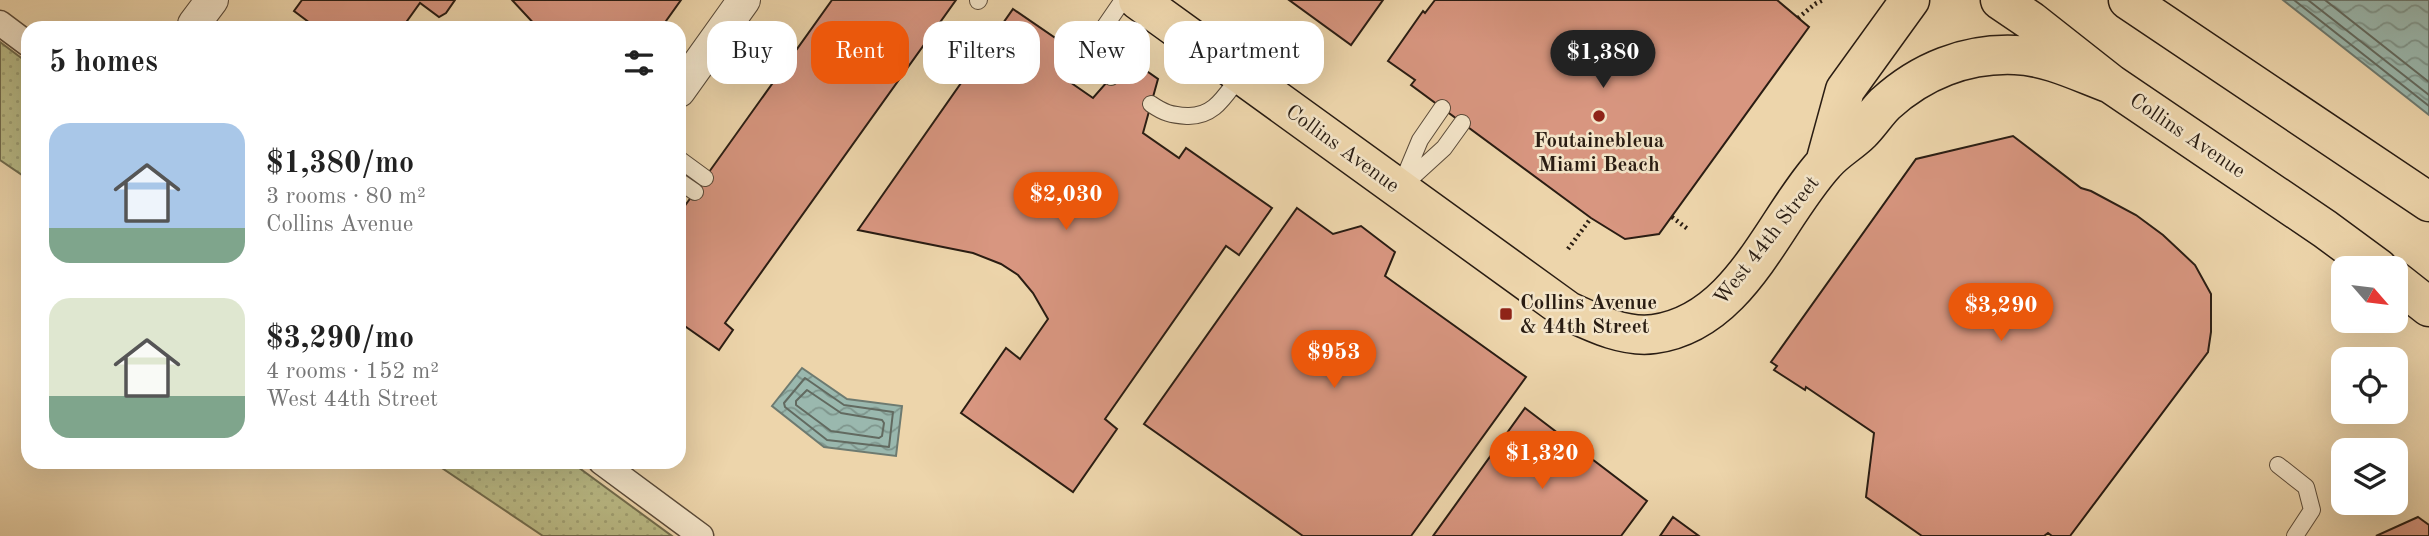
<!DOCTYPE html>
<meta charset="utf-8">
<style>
:root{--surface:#fff;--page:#f6f6f6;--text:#222;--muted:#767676;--accent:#ea580c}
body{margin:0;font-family:"Old Standard TT",serif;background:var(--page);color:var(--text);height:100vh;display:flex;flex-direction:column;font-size:26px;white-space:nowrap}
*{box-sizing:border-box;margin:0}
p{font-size:23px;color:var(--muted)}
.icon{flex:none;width:38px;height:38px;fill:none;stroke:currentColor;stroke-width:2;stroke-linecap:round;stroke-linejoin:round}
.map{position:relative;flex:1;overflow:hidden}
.sheet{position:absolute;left:21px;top:21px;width:665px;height:448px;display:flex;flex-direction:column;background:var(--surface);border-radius:21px;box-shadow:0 7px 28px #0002}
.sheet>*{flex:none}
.top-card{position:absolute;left:707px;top:21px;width:665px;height:63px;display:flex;gap:14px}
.needle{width:46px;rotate:118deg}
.buttons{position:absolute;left:2331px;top:256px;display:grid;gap:14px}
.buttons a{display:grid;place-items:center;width:77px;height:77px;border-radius:14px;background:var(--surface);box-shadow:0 7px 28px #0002;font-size:35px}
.price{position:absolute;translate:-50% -60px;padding:0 16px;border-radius:24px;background:var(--accent);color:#fff;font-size:23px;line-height:46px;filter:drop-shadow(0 2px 4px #0008)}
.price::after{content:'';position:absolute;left:50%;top:42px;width:21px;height:16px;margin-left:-10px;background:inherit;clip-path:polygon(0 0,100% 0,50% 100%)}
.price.on{background:#222;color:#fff}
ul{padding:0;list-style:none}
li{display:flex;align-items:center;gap:21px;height:175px;padding:0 28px}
li span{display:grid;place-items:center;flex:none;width:196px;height:140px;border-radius:21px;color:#555}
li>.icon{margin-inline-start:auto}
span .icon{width:84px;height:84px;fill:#fffc;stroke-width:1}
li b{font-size:30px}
h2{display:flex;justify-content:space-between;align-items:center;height:84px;padding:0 28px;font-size:30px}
.tag{padding:0 24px;border-radius:21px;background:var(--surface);box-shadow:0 7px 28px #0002;font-size:24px;line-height:63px}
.tag.on{background:var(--accent);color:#fff}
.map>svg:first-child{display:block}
.green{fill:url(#green-dots);stroke:#726c4d;stroke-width:2}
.water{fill:url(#water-waves);stroke:#6d7a70;stroke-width:2}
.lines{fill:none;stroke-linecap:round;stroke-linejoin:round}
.shore{stroke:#626a60;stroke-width:2}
.building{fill:#d89680;stroke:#2a1d13;stroke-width:2}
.service-casing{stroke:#5b4b39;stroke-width:18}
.pedestrian-casing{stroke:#5b4b39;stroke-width:27}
.minor-casing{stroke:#5b4b39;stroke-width:34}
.primary-casing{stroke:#2a1d13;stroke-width:41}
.path{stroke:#2a1d13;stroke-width:4.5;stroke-dasharray:2 3.5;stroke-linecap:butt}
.service{stroke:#f3e4c8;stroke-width:16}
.pedestrian{stroke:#f3e4c8;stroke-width:24}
.minor{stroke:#f3e4c8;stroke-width:32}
.primary{stroke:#edd5ab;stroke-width:38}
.poi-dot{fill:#8f2418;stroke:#f3e4c8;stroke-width:2.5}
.labels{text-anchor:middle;stroke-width:5;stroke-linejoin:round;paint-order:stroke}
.street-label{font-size:21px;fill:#2a1d13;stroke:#f3e4c8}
.poi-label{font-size:21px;font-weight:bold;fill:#2a1d13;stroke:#f3e4c8}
</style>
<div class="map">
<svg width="2429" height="536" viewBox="0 0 2429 536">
<defs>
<pattern id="green-dots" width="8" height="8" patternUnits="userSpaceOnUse" patternTransform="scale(1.75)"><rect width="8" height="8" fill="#bbbc87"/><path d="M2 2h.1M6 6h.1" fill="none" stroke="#a1a174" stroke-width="1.8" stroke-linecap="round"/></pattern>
<pattern id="water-waves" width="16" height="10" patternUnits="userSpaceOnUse" patternTransform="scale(1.75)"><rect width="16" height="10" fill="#9ab8ae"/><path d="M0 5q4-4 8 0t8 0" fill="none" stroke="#7e958c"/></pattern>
</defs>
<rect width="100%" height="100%" fill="#edd5ab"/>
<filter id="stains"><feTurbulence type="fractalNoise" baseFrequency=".00286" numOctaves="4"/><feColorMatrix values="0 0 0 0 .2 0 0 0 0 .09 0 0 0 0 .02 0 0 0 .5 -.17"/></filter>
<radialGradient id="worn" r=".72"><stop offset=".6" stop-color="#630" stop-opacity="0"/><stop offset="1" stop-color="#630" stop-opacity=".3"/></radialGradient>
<path class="green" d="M0 42 28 63V179L0 160Z
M433 462H571L672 536H543Z"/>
<path class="water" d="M2283 0H2429V115L2288 4Z
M802 368 847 399 902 406 896 456 824 447 772 406Z"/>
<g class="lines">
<path class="shore" d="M2294 0 2429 106
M2308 0 2429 95
M2325 0 2429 82
M805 378 844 405 893 412 889 447 827 440 785 407 784 403Z
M807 390 841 413 882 420 884 423 882 436 879 438 831 431 796 405V401Z"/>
</g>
<path class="building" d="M302 0H455L446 13 439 17 420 3 402 28H313L314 26 294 11Z
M512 0H681L661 28H538Z
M832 0H956L725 323 733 330 719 350 679 322V214Z
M1289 0H1383L1351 45Z
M1435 0H1777L1809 27 1659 234 1625 239 1591 218 1411 85 1415 80 1388 61 1423 11 1425 13Z
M1013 9 1083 57 1067 80 1093 98 1128 58 1158 79 1143 133 1179 158 1186 148 1272 208 1239 255 1226 246 1105 419 1117 429 1073 492 961 413 1006 348 1020 359 1048 319 1033 293 1018 275 1001 264 973 253 858 230Z
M2013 136 2081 188 2091 191 2136 215 2163 235 2195 265 2211 294V332L2208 352 2070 536H2052L2048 533 2044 536H1922L1866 497 1874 433 1806 387 1805 390 1774 370 1777 366 1771 362 1916 159Z
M1297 208 1333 234 1361 226 1395 252 1385 276 1526 377 1411 536H1303L1144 424Z
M1525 408 1647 501 1621 536H1433Z
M1673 517 1699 536H1660Z
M2418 517 2429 525V536H2376Z"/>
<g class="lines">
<g class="service-casing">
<path id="service" d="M978 1 979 0
M1111 77 1100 56 1103 29 1123 0
M1151 104C1164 113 1171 115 1187 116 1215 117 1225 95 1241 75
M679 159 705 178
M679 181 695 192
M1402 183 1420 140 1442 108
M1399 189 1444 148 1462 123
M2278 465 2306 487 2312 510 2295 536"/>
</g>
<g class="pedestrian-casing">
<path id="pedestrian" d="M0 23 28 44
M601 462 701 536"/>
</g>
<g class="minor-casing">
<path id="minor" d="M194 24 212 0
M679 91 744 0"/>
</g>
<g class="primary-casing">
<path id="primary" d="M1138 0 1568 311C1594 323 1625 338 1654 334 1741 322 1773 220 1825 163 1835 151 1850 143 1861 132 1870 123 1876 113 1885 104 1921 71 1966 53 2015 55 2048 56 2081 73 2111 84
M2000 0 2031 21 2111 84 2325 229 2378 268
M2128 0 2429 202
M1825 163 1845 90 1910 0
M2396 281 2429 307"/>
</g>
<path class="path" d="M1798 18 1815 4 1823 0
M1672 217 1689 230
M1568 249 1591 218"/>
<use href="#service" class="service"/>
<use href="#pedestrian" class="pedestrian"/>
<use href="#minor" class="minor"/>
<use href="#primary" class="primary"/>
</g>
<g class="poi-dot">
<circle cx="1599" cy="116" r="7"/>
<rect x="1499" y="307" width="14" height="14" rx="3.5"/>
</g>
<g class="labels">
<g class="street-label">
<text transform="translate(2188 135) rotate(34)" y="7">Collins Avenue</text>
<text transform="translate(1343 148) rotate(36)" y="7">Collins Avenue</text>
<text transform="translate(1766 240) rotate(-52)" y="7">West 44th Street</text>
</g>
<g class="poi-label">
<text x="1599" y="147">Foutainebleua<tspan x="1599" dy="24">Miami Beach</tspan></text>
<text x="1520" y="309" text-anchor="start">Collins Avenue<tspan x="1520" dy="24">&amp; 44th Street</tspan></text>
</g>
</g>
<rect width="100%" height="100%" filter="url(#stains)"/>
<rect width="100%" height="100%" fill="url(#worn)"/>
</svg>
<div class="buttons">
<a><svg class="needle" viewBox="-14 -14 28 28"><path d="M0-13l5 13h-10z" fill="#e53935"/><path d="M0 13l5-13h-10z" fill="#767676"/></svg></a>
<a><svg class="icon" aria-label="locate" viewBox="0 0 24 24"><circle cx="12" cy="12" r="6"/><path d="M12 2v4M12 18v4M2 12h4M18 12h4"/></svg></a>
<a><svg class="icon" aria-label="layers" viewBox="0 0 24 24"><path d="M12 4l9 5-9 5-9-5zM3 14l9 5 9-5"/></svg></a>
</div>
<b class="price on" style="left:1603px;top:90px">$1,380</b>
<b class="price" style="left:1066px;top:232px">$2,030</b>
<b class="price" style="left:2001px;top:343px">$3,290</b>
<b class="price" style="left:1334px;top:390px">$953</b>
<b class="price" style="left:1542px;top:491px">$1,320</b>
<div class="top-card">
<a class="tag">Buy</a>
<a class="tag on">Rent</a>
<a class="tag">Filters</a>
<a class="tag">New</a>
<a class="tag">Apartment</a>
</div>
<section class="sheet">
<h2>5 homes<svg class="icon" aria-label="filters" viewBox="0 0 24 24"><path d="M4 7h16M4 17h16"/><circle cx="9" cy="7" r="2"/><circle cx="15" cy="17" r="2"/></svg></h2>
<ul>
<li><span style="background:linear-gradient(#a9c7e8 75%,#7fa58c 0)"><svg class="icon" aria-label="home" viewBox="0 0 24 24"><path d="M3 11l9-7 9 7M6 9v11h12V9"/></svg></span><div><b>$1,380/mo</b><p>3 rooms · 80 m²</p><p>Collins Avenue</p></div></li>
<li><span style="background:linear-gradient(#dfe7d0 70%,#7fa58c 0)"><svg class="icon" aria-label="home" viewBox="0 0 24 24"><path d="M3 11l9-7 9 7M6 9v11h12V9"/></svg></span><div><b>$3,290/mo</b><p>4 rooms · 152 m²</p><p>West 44th Street</p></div></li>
</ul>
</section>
</div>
